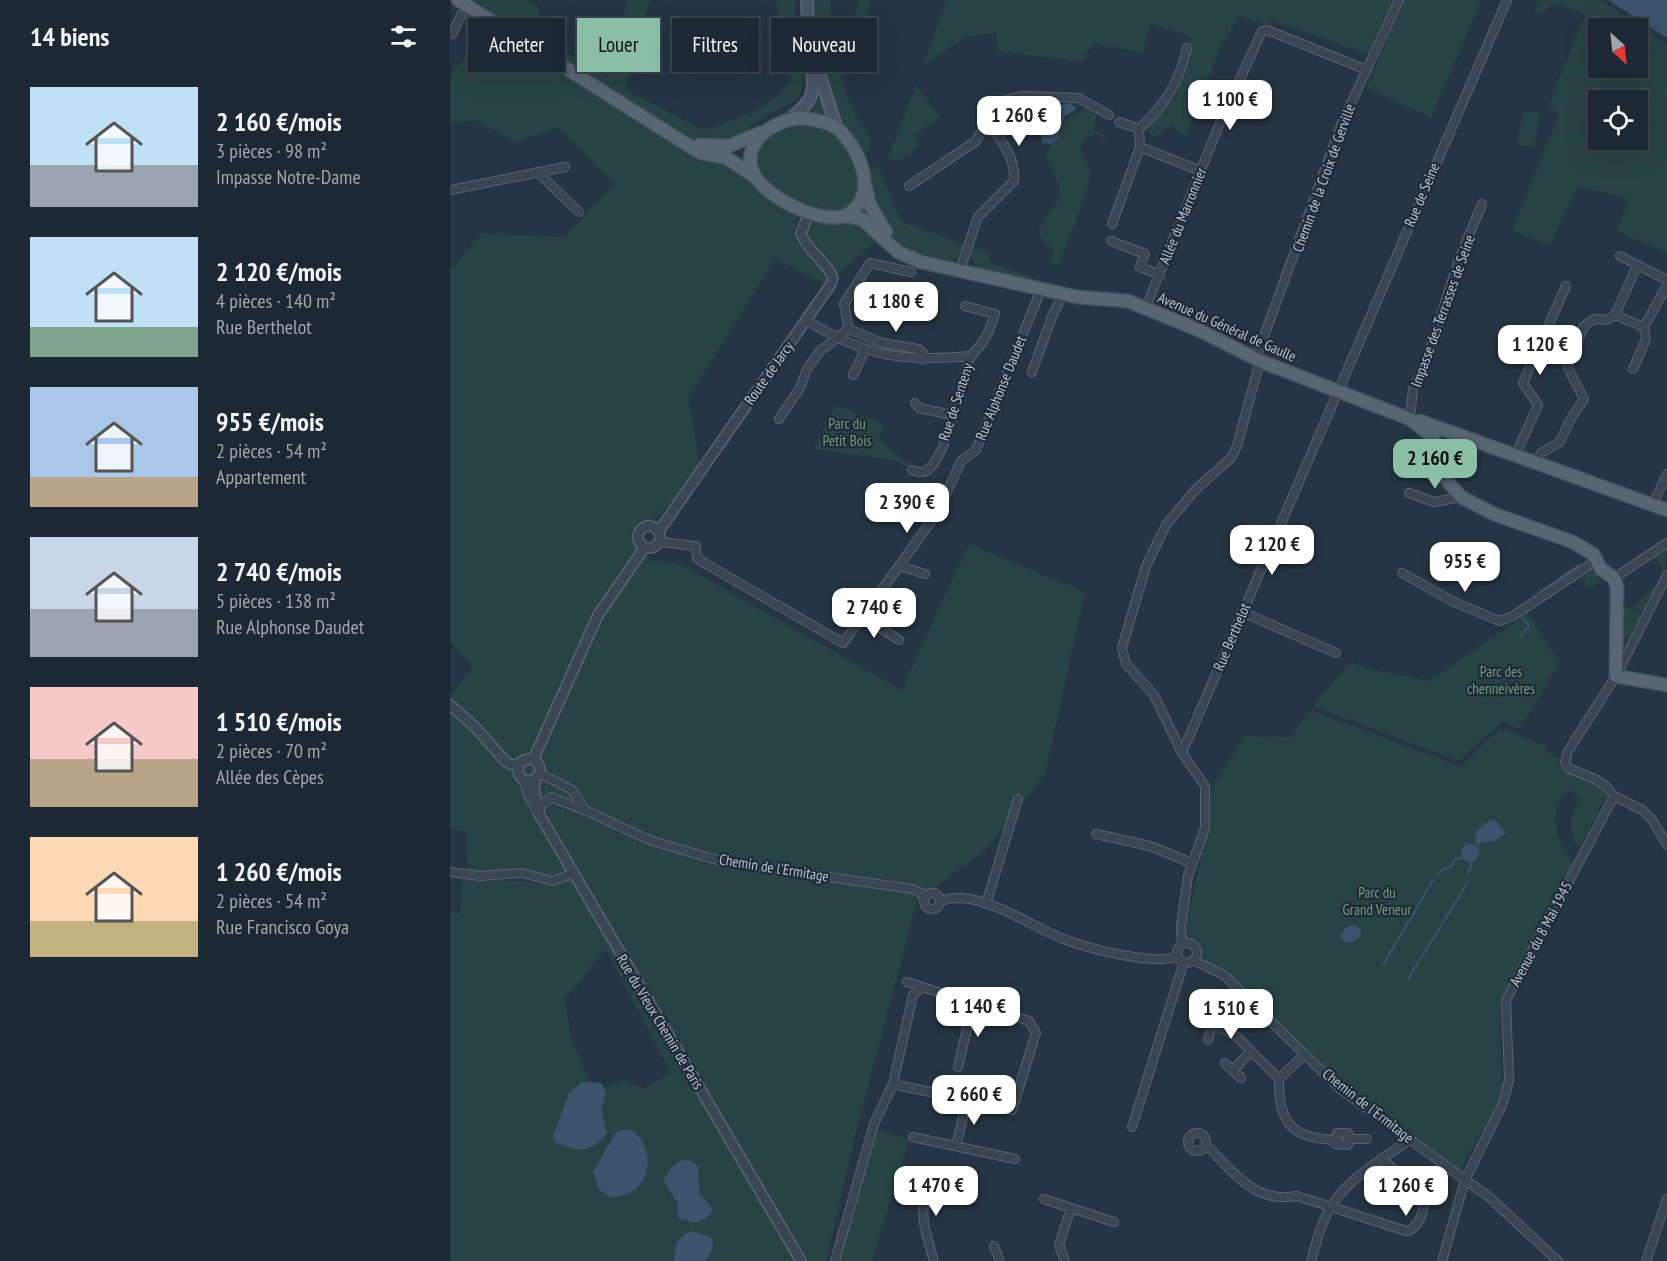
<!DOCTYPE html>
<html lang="fr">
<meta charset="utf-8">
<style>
:root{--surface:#1c2833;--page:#29343f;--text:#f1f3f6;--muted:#a0a6ac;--line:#3a444e;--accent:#8abfa5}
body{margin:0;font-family:"PT Sans Narrow",sans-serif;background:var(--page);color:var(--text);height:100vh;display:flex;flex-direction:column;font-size:22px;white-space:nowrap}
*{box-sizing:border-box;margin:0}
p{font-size:20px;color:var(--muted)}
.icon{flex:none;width:33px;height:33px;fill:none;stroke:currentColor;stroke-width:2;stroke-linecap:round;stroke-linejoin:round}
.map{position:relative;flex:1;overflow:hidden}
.side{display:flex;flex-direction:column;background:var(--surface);width:450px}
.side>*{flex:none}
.top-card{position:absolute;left:18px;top:18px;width:570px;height:54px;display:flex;gap:12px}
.needle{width:39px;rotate:153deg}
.tools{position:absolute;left:1138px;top:18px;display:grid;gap:12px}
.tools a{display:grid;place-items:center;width:60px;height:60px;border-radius:0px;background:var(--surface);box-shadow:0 6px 24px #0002,0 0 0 2px var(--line);font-size:30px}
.price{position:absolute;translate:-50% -51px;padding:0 14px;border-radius:12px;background:#fff;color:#222;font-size:20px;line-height:39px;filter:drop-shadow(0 2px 3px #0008)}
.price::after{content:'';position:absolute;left:50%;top:36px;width:18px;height:14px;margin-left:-9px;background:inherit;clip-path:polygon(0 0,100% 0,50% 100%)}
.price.current{background:var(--accent);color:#111}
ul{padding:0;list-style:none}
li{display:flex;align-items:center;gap:18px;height:150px;padding:0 30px}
li span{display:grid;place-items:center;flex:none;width:168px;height:120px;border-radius:0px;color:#555}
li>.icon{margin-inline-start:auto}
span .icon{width:72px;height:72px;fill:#fffc;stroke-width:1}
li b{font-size:26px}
h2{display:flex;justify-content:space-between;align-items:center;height:72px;padding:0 30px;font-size:26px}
.tag{padding:0 21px;border-radius:0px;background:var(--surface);box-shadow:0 6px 24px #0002,0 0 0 2px var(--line);font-size:21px;line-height:54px}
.tag.current{background:var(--accent);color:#111}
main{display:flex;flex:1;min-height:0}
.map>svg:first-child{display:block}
.green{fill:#284345;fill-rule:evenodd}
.water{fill:#3b536d}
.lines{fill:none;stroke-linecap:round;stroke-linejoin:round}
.stream{stroke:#3b536d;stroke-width:2}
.minor-casing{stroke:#596470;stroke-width:10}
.tertiary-casing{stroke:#596470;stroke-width:12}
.secondary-casing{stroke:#596470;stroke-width:14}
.primary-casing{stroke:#47525f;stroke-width:15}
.minor{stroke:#3a4653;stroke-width:8}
.tertiary{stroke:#3a4653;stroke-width:9}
.secondary{stroke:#485566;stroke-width:10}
.primary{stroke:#586573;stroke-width:12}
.labels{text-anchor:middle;stroke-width:4.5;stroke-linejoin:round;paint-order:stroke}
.street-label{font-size:15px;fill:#b8c1cd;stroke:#1f2b39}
.park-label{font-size:15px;fill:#6e9f76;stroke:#1f2b39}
</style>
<main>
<section class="side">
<h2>14 biens<svg class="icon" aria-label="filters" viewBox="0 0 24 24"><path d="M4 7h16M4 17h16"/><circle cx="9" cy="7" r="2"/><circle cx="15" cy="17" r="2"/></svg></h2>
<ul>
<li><span style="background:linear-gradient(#bfe0f5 65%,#9aa5b1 0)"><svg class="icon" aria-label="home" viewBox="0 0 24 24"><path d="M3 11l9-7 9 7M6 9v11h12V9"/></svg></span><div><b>2 160 €/mois</b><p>3 pièces · 98 m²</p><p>Impasse Notre-Dame</p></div></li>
<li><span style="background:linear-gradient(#bfe0f5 75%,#7fa58c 0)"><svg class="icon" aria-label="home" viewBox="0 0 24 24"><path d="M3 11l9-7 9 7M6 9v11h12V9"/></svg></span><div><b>2 120 €/mois</b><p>4 pièces · 140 m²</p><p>Rue Berthelot</p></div></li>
<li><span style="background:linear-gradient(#a9c7e8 75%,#b9a48a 0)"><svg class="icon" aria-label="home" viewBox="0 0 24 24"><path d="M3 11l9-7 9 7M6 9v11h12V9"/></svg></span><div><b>955 €/mois</b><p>2 pièces · 54 m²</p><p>Appartement</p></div></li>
<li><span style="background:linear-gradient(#c9d6e8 60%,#9aa5b1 0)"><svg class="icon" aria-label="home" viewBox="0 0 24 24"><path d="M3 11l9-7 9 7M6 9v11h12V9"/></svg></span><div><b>2 740 €/mois</b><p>5 pièces · 138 m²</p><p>Rue Alphonse Daudet</p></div></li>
<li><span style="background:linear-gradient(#f6c9c9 60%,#b9a48a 0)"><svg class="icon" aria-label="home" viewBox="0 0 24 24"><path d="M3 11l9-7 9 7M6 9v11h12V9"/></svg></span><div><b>1 510 €/mois</b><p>2 pièces · 70 m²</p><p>Allée des Cèpes</p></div></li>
<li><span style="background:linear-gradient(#ffd9b3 70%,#c2b280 0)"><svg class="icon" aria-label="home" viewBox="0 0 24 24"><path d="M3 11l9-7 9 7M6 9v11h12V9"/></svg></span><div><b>1 260 €/mois</b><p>2 pièces · 54 m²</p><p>Rue Francisco Goya</p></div></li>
</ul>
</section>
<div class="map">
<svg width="1217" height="1261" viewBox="0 0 1217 1261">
<rect width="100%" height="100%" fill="#263544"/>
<path class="green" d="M23 0H76L90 9 88 33 158 78 178 0H200L175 89 252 130C273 125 338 102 340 77 343 53 328 25 326 0H345C345 37 362 59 349 98L300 125 296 136C276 147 256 147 235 139L81 40Z
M362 0H380C384 37 388 71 401 106 407 121 425 135 419 152L414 153 391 123 372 68 362 19Z
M410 0H421L411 30 400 27Z
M497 0H943L918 54 821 20 819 25 789 16 771 45 736 135 728 131 723 124 713 130 710 135 703 136 698 132V127L727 95 730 70 740 36 701 24 693 53 643 43 632 62 547 51 546 32 516 37 473 65Z
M953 0H1031L981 118 917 88Z
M1090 0H1151L1217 45V253L1167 231 1179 199 1128 186 1100 245 1062 231 1109 114 1098 107 1135 14 1105 3 1091 13 1084 12ZM1188 28V68H1149V28ZM1188 100V140H1149V100Z
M37 24 191 122 290 172 322 203 349 216C334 251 365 253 378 278L376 285 325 259 238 398 251 472 206 518 180 530 199 560 233 565 451 690 519 544 635 592 595 774 537 848 467 901 406 1132 376 1261H0V912L10 913 12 879 72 881 92 885 94 879 62 874H18L16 832 0 829V697L23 667 0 641V267L5 266 32 233 114 238 164 184 109 127 65 142 24 120 0 124V77ZM156 950 221 1073 193 1089 175 1080 157 1087 139 1080 122 1041 114 998C131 986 140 963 156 950Z
M401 29 410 32 396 70C393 59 387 48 392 36L397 37Z
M466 85 490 118 465 135 467 145 460 154 446 161 438 158Z
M366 98H375L379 119 354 113Z
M573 99 605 100 609 105 597 133 588 135 581 128 575 127 573 132 576 141 570 147 566 146 548 121C552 106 560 104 573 99Z
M639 107H649L643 130 657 136 655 139 645 134 634 139 630 147 640 172 638 188 609 265 600 264 604 251 591 238 589 229C612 193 618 198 596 157 607 127 611 121 639 107Z
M1073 110 1090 113 1084 147 1067 144Z
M356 123C366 126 374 128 382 134 393 143 407 161 410 175 413 192 402 211 385 213 379 214 372 211 367 209 349 204 323 192 312 176 290 144 330 124 356 123Z
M427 164 451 221 515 245 512 254 502 261C467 253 447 252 431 216 424 200 421 189 421 171Z
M403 220 411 222 429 239 387 275C384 256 359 250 355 231L364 221 374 224Z
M526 249 538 252 541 263 596 282V286L526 266 521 258V250Z
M386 406 434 424 430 439 451 459 459 462 457 467 444 460 364 449Z
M1217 548 1215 572 1208 562 1200 557Z
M1141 571 1146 573 1150 582 1140 588 1131 578Z
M1210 581 1192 611 1184 607Z
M1173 605 1191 614 1178 639 1174 638Z
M1078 614 1110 663 1069 729 1053 721 1009 761 863 706 901 662 914 668 979 681Z
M860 710 1011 767 1051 728 1096 746 1095 751 1111 760 1108 767 1152 788 1157 795 1131 845 1126 846C1118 829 1120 813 1131 799L1120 790C1095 805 1106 844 1123 861L1050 1004 1052 1085 1048 1102 1011 1169 1008 1170 898 1090 770 967 753 959 747 945 735 931 758 826 759 796 763 785 795 736 841 737Z
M426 1128 459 1140 422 1261H389Z"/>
<path class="water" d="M1158 0H1217V38Z
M620 103 626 109 614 117 608 138 602 144 593 143 591 137 597 108Z
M1040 820 1046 821 1056 833 1045 841 1025 843 1027 831Z
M1011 853a9 9 0 1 1 18 0a9 9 0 1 1-18 0Z
M905 925 911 929 910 936 903 942H894L891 938C893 929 896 926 905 925Z
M132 1082 151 1083 156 1092 151 1110 157 1133C142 1154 125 1153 104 1141L103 1136 119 1093Z
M171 1130H182C211 1153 198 1199 160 1197L149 1190 143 1172 166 1132Z
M232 1160 242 1161 248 1166 249 1193 263 1209 258 1217 245 1223 228 1218V1203L213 1181 222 1167Z
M242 1231 260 1237C266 1245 261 1254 255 1261H224C226 1246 226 1236 242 1231Z"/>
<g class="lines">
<path class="stream" d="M1174 576 1199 559
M1090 592 1129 565
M1071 636 1079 626 1072 616
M1026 848 1029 843
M1018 873 1022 862
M987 874 993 869 1001 867 1005 859 1012 858
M933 965 983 880
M958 979 1018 882"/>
<g class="minor-casing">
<path id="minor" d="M0 33 2 34 11 15
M669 122 689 129 690 147 751 171
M689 129C715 105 729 83 737 48
M87 172 129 212
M459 186 526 141 536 123
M0 190 115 167
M662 224 690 147
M661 241 695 254 690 267 710 275
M1170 256 1217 280
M512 264 528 217 564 181C566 159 551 138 536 123L542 110 555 100 572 96 629 98 659 115
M696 307 767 130 812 31 817 30 917 70
M1165 315 1187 266
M356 320C416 357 452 362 521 356
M1194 327 1217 285
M396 331 401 330 432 343 468 349 473 353V360
M806 358 891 125 949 0
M582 372 603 314 614 293
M403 375 415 350
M465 403 469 408 502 415
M329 419 350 388 357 369 370 351 396 331 398 325 394 304 420 263 461 272
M960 419 963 389 977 359 1009 259 1032 204
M1065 456 1088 405 1073 383 1116 286
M1085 463 1091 453 1110 442 1120 420 1134 399 1117 366 1134 326 1144 319 1156 320 1165 315 1194 327 1196 339 1183 369
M462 470C468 472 474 474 479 469 499 450 509 387 520 359 523 352 530 347 534 340 539 332 542 323 545 314L515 306
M959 493 984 502 1011 497
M1202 506 1217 474
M209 542 246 546 247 558 256 564 393 643 488 512 511 461 526 450 588 297
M450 566 475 574
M952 573 1002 601 1049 621 1063 616 1147 560
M1217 575 1166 676 1118 751 1115 763 1118 768 1145 779 1156 786 1164 796 1192 810 1201 818 1217 845
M1164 578 1217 543
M792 612 886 653
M413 617 449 640
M732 753 1057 0
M89 773 122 790 135 810 199 840 274 862 463 889 476 896
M74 779 78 796 89 814
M89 812 92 804 101 797 134 810
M646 834 700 846 742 863
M0 872 30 876 72 873 102 881 122 874
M474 901a8 8 0 1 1 16 0a8 8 0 1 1-16 0Z
M490 901C529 886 583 929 619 941 642 949 667 955 691 958 703 959 716 961 727 956
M536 904 568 799
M727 953a10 10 0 1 1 20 0a10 10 0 1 1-20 0Z
M732 944 731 926 738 876 755 828V786L732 753 704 695 676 664 672 648 696 566 716 525 746 489 781 458 787 446 810 361
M743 960 774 975 889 1088 1039 1197 1108 1261
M457 982 472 987
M764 1016 776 1019 774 1029 762 1026 768 1000
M774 1029 786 1036 829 1079C828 1124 843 1139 887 1140
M758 1040 762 1026
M775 1063 791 1078
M508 1067 523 1003
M783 1070 801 1051
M829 1079 855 1054
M682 1127 734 962
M738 1142a9 9 0 1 1 18 0a9 9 0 1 1-18 0Z
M887 1133H898V1145L886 1144Z
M463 1137 565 1159
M898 1139H917
M756 1145C784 1172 804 1204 847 1196L956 1231C971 1228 976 1206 974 1192 965 1176 942 1174 932 1158
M506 1146 517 1100
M594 1199 664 1222
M544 1246 550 1261
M385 1261 424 1124 443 1084 463 995 472 987 579 1021 586 1033 562 1110 443 1084
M484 1261C471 1216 458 1183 521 1197
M615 1261 609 1245 621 1208
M861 1261C866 1243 872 1220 882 1205 900 1176 934 1159 960 1139
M992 1261 1015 1180 1053 1103 1059 1080 1056 1000 1164 796
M1196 1261 1217 1199"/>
</g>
<g class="tertiary-casing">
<path id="tertiary" d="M188 537a11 11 0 1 1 22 0a11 11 0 1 1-22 0Z
M209 531 381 284 383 278C376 260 357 252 351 233L359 213
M0 705 25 727 56 762 69 767
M68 770a11 11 0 1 1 22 0a11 11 0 1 1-22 0Z
M83 760 148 615 195 547
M86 777 84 788 89 814 351 1261"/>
</g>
<g class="secondary-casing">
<path id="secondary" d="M357 0C357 44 374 87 387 129
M340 119C363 100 367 93 360 63"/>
</g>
<g class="primary-casing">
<path id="primary" d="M8 0 236 144 251 153 277 158 305 177
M349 118C361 119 378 121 388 129 409 148 429 192 400 213 377 229 317 198 305 176 288 145 321 121 349 118Z
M249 145 279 146 310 133
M416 188 420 205 436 232
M394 216 412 219 448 252 471 262 627 297 678 301 751 331 810 361 960 419 983 437 995 478 1011 497 1044 514 1123 542 1143 554 1151 569 1164 578 1167 587 1166 676 1217 685
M970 421 1217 510"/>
</g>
<use href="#minor" class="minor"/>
<use href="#tertiary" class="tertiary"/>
<use href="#secondary" class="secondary"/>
<use href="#primary" class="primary"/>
</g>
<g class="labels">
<g class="street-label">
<text transform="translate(874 178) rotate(-70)" y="5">Chemin de la Croix de Gerville</text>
<text transform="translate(972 195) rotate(-67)" y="5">Rue de Seine</text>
<text transform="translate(733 216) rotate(-68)" y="5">Allée du Marronnier</text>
<text transform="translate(993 311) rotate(-70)" y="5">Impasse des Terrasses de Seine</text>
<text transform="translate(777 327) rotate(24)" y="5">Avenue du Général de Gaulle</text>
<text transform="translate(319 373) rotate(-55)" y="5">Route de Jarcy</text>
<text transform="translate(551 388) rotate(-68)" y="5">Rue Alphonse Daudet</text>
<text transform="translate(506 402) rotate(-72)" y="5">Rue de Senteny</text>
<text transform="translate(782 637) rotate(-67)" y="5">Rue Berthelot</text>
<text transform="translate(324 868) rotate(9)" y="5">Chemin de l'Ermitage</text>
<text transform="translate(1091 934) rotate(-62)" y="5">Avenue du 8 Mai 1945</text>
<text transform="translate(210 1022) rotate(59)" y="5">Rue du Vieux Chemin de Paris</text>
<text transform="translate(918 1106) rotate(38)" y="5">Chemin de l'Ermitage</text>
</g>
<g class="park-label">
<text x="397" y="429">Parc du<tspan x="397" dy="17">Petit Bois</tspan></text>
<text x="1051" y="677">Parc des<tspan x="1051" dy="17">chenneivères</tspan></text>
<text x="927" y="898">Parc du<tspan x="927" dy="17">Grand Veneur</tspan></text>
</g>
</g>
</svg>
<div class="tools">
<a><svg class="needle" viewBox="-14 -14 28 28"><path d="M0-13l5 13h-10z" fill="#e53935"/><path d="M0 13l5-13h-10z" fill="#a0a6ac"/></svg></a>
<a><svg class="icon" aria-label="locate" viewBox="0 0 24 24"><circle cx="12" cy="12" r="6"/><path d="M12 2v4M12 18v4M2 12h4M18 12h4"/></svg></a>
</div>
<b class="price" style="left:780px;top:131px">1 100 €</b>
<b class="price" style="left:569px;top:147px">1 260 €</b>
<b class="price" style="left:446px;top:333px">1 180 €</b>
<b class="price" style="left:1090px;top:376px">1 120 €</b>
<b class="price current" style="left:985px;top:490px">2 160 €</b>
<b class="price" style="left:457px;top:534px">2 390 €</b>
<b class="price" style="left:822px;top:576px">2 120 €</b>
<b class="price" style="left:1015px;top:593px">955 €</b>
<b class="price" style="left:424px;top:639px">2 740 €</b>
<b class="price" style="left:528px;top:1038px">1 140 €</b>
<b class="price" style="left:781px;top:1040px">1 510 €</b>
<b class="price" style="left:524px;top:1126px">2 660 €</b>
<b class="price" style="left:486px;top:1217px">1 470 €</b>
<b class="price" style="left:956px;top:1217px">1 260 €</b>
<div class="top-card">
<a class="tag">Acheter</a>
<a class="tag current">Louer</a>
<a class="tag">Filtres</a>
<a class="tag">Nouveau</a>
</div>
</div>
</main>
